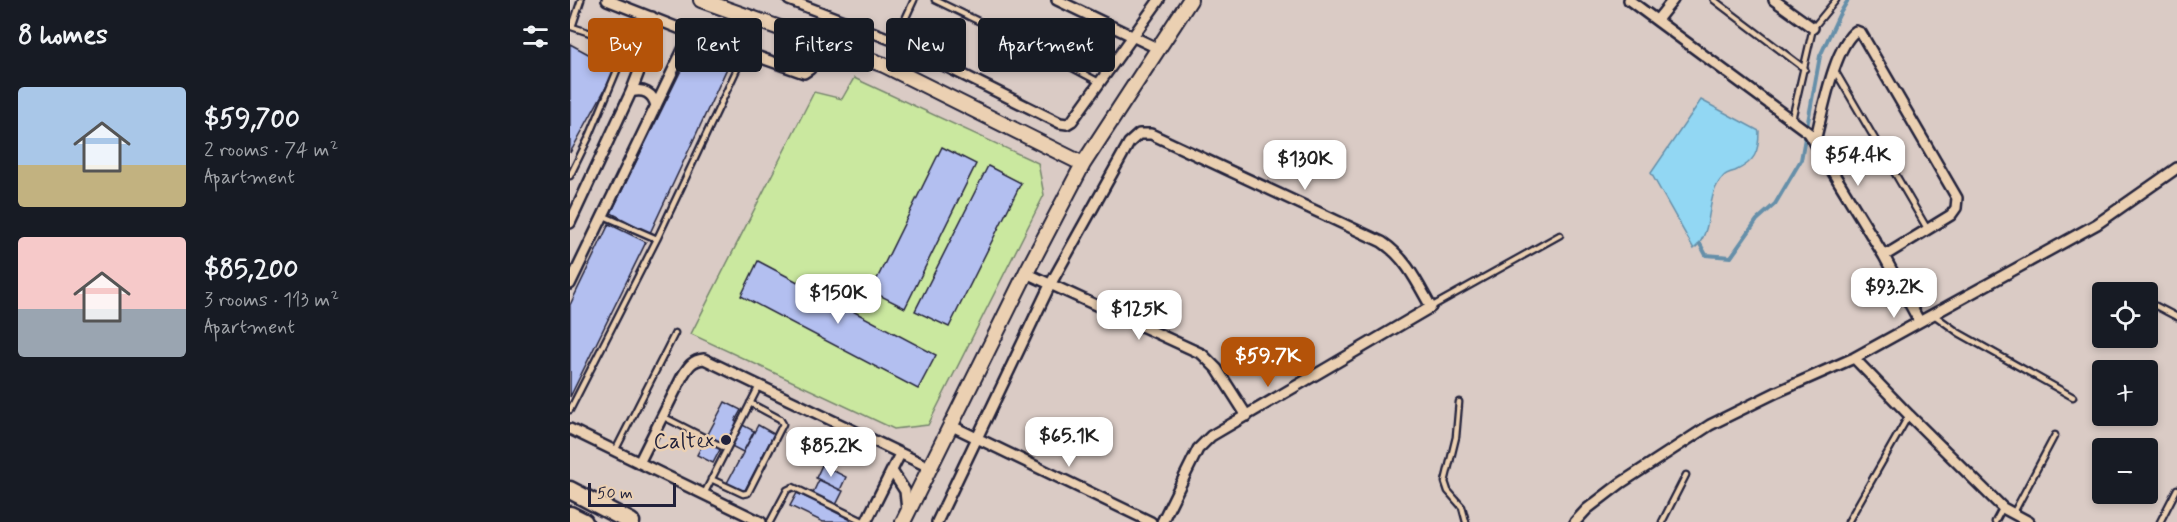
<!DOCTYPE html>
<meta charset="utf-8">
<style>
:root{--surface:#171b24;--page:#242831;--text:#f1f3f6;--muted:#9ea1a6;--accent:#b45309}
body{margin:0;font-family:Mynerve,sans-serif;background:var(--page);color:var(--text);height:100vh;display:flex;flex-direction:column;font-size:22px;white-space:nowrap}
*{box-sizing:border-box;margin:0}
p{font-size:20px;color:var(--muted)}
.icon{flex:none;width:33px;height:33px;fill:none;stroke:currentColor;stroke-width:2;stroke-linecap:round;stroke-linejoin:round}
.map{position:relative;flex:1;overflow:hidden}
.details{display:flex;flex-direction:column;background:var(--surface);width:570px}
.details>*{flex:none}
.top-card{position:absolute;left:18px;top:18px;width:570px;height:54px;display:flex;gap:12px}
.tools{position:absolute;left:1522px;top:282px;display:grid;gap:12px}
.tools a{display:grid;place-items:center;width:66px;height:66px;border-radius:6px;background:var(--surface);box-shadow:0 3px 9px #0003;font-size:30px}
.scale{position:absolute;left:18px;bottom:15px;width:88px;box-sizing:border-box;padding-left:6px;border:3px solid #22223b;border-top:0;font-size:16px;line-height:21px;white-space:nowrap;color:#22223b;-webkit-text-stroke:4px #ebd0b2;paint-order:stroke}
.price{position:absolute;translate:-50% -51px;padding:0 14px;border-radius:12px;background:#fff;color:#222;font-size:20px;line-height:39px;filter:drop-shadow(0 2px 3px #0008)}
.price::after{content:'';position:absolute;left:50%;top:36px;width:18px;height:14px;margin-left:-9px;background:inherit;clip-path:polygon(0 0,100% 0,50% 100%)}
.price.on{background:var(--accent);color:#fff}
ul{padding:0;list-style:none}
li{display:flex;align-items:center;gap:18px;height:150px;padding:0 18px}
li span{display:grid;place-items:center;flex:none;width:168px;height:120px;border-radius:6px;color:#555}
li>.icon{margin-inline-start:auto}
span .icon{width:72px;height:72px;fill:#fffc;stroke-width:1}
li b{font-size:26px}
h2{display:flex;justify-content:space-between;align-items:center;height:72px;padding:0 18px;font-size:26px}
.pill{padding:0 21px;border-radius:6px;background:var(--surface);box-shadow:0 3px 9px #0003;font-size:21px;line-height:54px}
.pill.on{background:var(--accent);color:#fff}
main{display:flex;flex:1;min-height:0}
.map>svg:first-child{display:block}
.green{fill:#cae89f;stroke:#76856d;stroke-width:1.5}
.water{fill:#92d7f3;stroke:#658fa9;stroke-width:1.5}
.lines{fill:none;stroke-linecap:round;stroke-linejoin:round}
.stream{stroke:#658fa9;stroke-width:4}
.building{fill:#b3bff0;stroke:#22223b;stroke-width:1.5}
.lane-casing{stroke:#22223b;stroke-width:9}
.street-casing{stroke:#22223b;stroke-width:14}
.secondary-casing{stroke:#22223b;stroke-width:18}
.highway-casing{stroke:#22223b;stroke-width:21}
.lane{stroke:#ebd0b2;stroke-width:4.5}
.street{stroke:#ebd0b2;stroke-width:9}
.secondary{stroke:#ebd0b2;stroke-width:14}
.highway{stroke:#ebd0b2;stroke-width:16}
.poi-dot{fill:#22223b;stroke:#ebd0b2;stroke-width:2}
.labels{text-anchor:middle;stroke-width:5;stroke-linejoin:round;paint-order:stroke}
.poi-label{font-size:22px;fill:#22223b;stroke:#ebd0b2;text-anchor:end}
</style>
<main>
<section class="details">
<h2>8 homes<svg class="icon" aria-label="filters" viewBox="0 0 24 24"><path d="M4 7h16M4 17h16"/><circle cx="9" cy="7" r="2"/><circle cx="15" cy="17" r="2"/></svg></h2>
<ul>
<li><span style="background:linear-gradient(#a9c7e8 65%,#c2b280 0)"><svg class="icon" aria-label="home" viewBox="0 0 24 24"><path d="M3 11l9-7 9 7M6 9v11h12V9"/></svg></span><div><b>$59,700</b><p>2 rooms · 74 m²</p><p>Apartment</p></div></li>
<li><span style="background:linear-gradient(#f6c9c9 60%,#9aa5b1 0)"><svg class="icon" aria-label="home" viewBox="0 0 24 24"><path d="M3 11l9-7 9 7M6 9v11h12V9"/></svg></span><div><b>$85,200</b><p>3 rooms · 113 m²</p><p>Apartment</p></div></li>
</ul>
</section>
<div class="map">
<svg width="1607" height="522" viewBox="0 0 1607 522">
<rect width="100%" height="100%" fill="#dacbc5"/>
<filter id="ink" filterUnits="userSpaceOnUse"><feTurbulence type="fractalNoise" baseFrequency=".0167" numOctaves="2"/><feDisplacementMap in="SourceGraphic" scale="12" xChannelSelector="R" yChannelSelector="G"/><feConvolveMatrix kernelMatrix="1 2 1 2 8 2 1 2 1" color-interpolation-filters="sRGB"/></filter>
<g filter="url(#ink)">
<path class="green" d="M284 78 468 163 474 195 358 425 324 429 121 334 244 92 272 99Z"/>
<path class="water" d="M1131 100 1189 131C1189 152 1185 162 1165 171 1161 172 1155 174 1153 177 1134 196 1145 232 1124 249L1081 173Z"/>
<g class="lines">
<path class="stream" d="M1130 244 1136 255 1161 257 1187 220 1205 204 1231 160 1250 56 1269 15 1278 0"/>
</g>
<path class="building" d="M0 44 46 69 0 153Z
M123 46 158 66 80 233 41 213Z
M372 147 406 164 335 308 301 291Z
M418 166 451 183 379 327 345 311Z
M39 224 76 242 0 397V305Z
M188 261 366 355 348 389 171 296Z
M155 402 171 410 165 421 184 431 173 452 154 442 143 463 127 455Z
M188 425 204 434 174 492 157 483Z
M252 465 276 477 270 490 246 478Z
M249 480 273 491 263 511 281 520 279 522H253L220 506 227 493 240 499Z"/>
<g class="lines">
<g class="lane-casing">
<path id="lane" d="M365 0 480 56 529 82
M1144 0 1235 69
M0 26 2 27 11 0
M325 41 344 0
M1264 69 1358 230
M1222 119 1243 28 1266 0
M0 176 20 135 56 49 51 43 2 27
M34 216 87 239
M861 307 990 235
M1578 309 1582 305 1586 306 1607 317
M1364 315 1389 333 1503 397
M889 402 886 437 875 482 878 491 892 507 896 522
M0 410 87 239 175 52
M92 416 157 449
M45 451 105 333
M141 479 173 494 178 493 213 424 210 419 180 403
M134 494 189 386
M1443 514 1485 435
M200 522 217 490 223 487 295 522
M1092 522 1116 475
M1278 522 1339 415
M1425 522 1432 509
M1590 522 1607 489"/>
</g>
<g class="street-casing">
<path id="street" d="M37 0 121 33 234 73 240 69 248 40
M219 0 325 41 490 123 497 124 502 121 589 0
M487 0 589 49
M1059 0 1239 133 1314 256 1349 321
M1204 0 1243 28
M1087 20 1103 0
M61 92C73 88 83 93 86 106
M1245 141C1252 115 1264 46 1286 31L1291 33 1387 198 1386 208 1381 215 1314 256
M0 223 61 92 79 46 82 17
M456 273 632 354 647 369 677 416
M0 284 121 33
M1284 358 1339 415 1433 508 1459 522
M382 426 581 522
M0 429 191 522
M69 463 112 377C118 367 122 360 134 359L361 468
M322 471 335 491 337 510
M296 522 330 454
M367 522 480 285 559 143 569 134H581L812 242C836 258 847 282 861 307L641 436 628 449 592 522
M1005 522 1017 509 1051 483 1140 425 1207 392 1284 358 1527 224 1607 168"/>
</g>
<g class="secondary-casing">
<path id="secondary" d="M131 0 314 65 513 164
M333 522 456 273 513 164 620 0"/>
</g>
<g class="highway-casing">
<path id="highway" d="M0 490 61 522
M0 515 14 522"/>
</g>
<use href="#lane" class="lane"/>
<use href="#street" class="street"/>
<use href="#secondary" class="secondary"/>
<use href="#highway" class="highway"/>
</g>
</g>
<circle class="poi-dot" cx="156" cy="440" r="6"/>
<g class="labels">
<g class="poi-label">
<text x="144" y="448">Caltex</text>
</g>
</g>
</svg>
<div class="tools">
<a><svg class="icon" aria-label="locate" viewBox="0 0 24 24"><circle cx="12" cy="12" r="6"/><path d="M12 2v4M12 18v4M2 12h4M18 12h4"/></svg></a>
<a>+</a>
<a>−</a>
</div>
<div class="scale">50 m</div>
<b class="price" style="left:1288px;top:187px">$54.4K</b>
<b class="price" style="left:735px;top:191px">$130K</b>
<b class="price" style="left:1324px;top:319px">$93.2K</b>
<b class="price" style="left:268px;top:325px">$150K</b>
<b class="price" style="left:569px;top:341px">$125K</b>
<b class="price on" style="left:698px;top:388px">$59.7K</b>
<b class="price" style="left:499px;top:468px">$65.1K</b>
<b class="price" style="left:261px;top:478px">$85.2K</b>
<div class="top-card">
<a class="pill on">Buy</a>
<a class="pill">Rent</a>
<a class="pill">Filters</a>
<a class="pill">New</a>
<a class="pill">Apartment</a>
</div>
</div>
</main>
